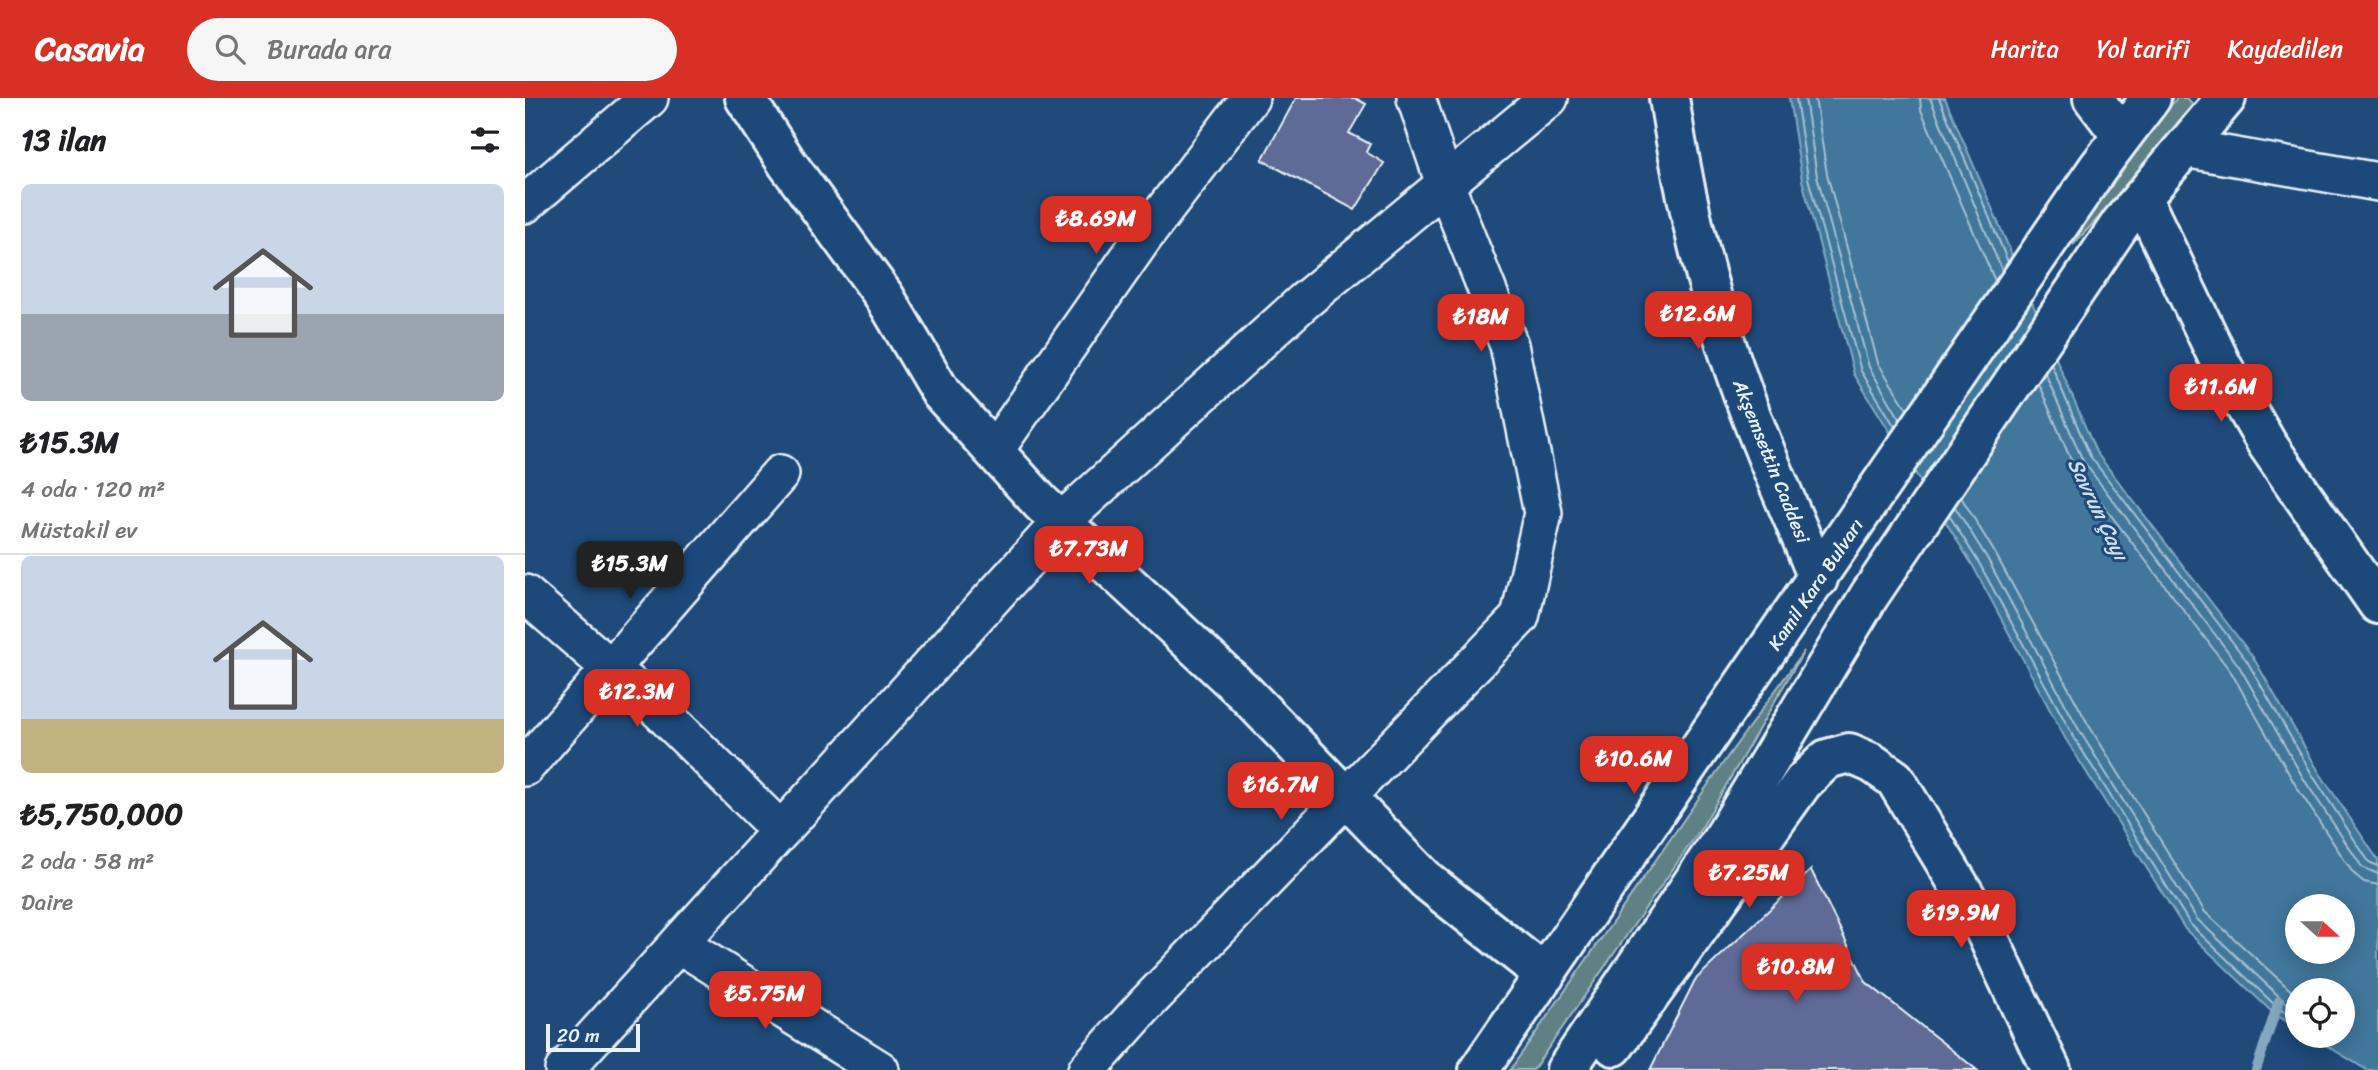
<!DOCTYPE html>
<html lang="tr">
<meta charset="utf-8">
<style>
:root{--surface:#fff;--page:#f6f6f6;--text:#202124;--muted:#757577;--line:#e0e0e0;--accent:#d93025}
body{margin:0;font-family:Sriracha,sans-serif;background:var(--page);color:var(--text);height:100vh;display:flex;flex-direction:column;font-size:26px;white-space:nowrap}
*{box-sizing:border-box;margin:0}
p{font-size:23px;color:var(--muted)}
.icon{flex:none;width:38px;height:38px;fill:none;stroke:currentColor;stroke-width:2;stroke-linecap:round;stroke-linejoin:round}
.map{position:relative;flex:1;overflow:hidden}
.sheet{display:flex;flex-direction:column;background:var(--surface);width:525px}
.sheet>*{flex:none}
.needle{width:46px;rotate:111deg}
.controls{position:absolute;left:1760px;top:796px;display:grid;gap:14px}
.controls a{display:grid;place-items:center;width:70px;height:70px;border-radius:50%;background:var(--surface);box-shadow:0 4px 18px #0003;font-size:35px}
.scale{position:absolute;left:21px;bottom:18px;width:94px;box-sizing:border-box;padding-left:7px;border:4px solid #e8f1f8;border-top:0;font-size:19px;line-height:24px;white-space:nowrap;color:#e8f1f8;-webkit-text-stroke:5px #1f4a7a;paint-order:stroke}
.price{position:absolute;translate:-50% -60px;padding:0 16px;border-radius:14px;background:var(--accent);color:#fff;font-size:23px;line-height:46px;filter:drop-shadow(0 2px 4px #0008)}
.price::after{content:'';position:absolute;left:50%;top:42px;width:21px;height:16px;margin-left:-10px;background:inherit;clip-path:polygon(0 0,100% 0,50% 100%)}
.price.on{background:#222;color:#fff}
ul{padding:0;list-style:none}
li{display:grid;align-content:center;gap:14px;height:371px;padding:0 21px}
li+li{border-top:2px solid var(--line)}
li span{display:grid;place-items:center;height:217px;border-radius:10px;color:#555}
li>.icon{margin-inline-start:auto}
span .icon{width:126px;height:126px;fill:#fffc;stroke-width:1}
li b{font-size:30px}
h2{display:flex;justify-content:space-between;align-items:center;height:84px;padding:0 21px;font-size:30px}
header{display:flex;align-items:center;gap:42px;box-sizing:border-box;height:98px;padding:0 35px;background:var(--accent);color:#fff}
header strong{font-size:33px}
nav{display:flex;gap:38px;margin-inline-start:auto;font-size:24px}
.search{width:490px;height:63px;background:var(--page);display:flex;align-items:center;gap:18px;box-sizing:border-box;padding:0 24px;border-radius:38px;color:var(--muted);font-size:26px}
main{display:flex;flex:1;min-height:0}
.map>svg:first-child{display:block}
.green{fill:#5e8085;stroke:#a3b8be;stroke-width:2}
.water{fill:#3f779b;stroke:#83a8c0;stroke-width:2;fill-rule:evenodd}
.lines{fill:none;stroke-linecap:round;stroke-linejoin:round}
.shore{stroke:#a4c0d3;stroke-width:2}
.stream{stroke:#83a8c0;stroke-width:10}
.building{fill:#5e6b97;stroke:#e8f1f8;stroke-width:2}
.street-casing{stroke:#e8f1f8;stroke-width:42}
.secondary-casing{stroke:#e8f1f8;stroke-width:44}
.street{stroke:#1f4a7a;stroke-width:37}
.secondary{stroke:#1f4a7a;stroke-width:38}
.labels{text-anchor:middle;stroke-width:6;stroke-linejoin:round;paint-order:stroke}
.street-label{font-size:19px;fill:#e8f1f8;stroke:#1f4a7a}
.water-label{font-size:21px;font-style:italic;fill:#cfdfea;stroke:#1f4a7a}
</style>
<header>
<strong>Casavia</strong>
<div class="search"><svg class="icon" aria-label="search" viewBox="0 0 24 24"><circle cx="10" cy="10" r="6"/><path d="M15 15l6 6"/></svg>Burada ara</div>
<nav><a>Harita</a><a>Yol tarifi</a><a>Kaydedilen</a></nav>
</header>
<main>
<section class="sheet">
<h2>13 ilan<svg class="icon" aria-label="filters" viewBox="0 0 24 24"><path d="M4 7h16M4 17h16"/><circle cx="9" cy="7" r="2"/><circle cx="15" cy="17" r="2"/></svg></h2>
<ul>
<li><span style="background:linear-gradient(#c9d6e8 60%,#9aa5b1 0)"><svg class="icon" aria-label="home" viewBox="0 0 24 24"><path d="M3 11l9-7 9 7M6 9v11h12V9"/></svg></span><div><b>₺15.3M</b><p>4 oda · 120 m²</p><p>Müstakil ev</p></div></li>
<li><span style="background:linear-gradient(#c9d6e8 75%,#c2b280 0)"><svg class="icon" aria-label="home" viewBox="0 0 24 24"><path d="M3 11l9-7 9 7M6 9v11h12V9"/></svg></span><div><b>₺5,750,000</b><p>2 oda · 58 m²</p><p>Daire</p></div></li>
</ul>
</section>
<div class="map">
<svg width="1853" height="972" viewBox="0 0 1853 972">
<rect width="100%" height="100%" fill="#1f4a7a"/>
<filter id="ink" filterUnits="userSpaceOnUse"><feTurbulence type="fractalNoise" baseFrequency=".0143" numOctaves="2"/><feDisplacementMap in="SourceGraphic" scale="14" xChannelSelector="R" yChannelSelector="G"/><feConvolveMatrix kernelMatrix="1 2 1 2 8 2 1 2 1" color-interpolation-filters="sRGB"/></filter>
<g filter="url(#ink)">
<path class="green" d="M1652 0H1661L1668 6 1590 102 1548 147 1584 85Z
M1279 553 1177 729 1008 972H985L1203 658Z"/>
<path class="water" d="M1264 0H1420L1571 354 1728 559 1794 674 1853 762V972H1842L1786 938H1818V892H1773V930L1749 916 1660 831 1540 640 1448 468 1329 276 1277 82ZM1773 808H1818V854H1773Z"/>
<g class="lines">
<path class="shore" d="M1271 0 1283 80 1336 273 1370 329
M1280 0 1292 78 1344 269 1375 321
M1290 0 1302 76 1353 265 1382 311
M1395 0 1396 12 1470 183
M1405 0 1477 173
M1414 0 1483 164
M1526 266 1565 358 1722 563 1788 678 1844 764 1853 768
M1520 275 1558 363 1714 568 1780 683 1837 769 1853 776
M1513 285 1549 369 1706 574 1771 688 1828 775 1839 784 1853 787
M1436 399 1470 455 1563 626 1680 814 1773 899
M1430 409 1462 460 1554 632 1672 821 1759 903 1773 912
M1424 417 1454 465 1547 636 1665 826 1753 910 1773 922"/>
<path class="stream" d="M1731 972 1754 903"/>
</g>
<path class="building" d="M771 0H830L841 6 824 35 845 46 841 54 859 65 830 112 737 62Z
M1286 772 1341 884 1452 972H1125L1170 882Z"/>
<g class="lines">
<g class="street-casing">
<path id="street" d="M1659 50 1853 84
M0 106 124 0
M469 353 618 140 725 0
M0 496 134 612 256 733
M0 669 255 376
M154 846 355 972
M39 972 537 423 778 204 1024 0
M562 972 621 906 995 519 1018 415 984 247 920 86 891 0"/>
</g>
<g class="secondary-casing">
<path id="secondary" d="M220 0 262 65 359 198 416 295 516 405 719 594 902 783 1020 877
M1144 0C1162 120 1194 241 1240 353 1257 396 1277 438 1293 481
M1568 0 1597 38
M1617 100 1697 268 1742 346 1853 506
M1089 948 1278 684 1302 661 1324 655 1347 665 1370 681 1455 822 1526 972
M954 972 1573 70 1626 0
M1041 972 1200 737 1344 498 1596 125 1701 0"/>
</g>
<use href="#street" class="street"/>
<use href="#secondary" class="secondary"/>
</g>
</g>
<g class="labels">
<g class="street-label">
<text transform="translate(1247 363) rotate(68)" y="7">Akşemsettin Caddesi</text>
<text transform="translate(1290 486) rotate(-56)" y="7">Kamil Kara Bulvarı</text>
</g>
<g class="water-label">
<text transform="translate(1573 411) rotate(64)" y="7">Savrun Çayı</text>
</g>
</g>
</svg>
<div class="controls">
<a><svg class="needle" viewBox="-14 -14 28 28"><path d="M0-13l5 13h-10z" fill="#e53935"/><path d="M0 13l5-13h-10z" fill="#757577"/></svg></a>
<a><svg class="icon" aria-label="locate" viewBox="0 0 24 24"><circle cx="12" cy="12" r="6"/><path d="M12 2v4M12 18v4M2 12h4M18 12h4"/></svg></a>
</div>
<div class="scale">20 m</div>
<b class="price" style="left:571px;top:158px">₺8.69M</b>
<b class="price" style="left:1173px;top:253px">₺12.6M</b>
<b class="price" style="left:956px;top:256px">₺18M</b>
<b class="price" style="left:1696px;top:326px">₺11.6M</b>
<b class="price" style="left:564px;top:488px">₺7.73M</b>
<b class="price on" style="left:105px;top:503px">₺15.3M</b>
<b class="price" style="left:112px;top:631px">₺12.3M</b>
<b class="price" style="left:1109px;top:698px">₺10.6M</b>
<b class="price" style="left:756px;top:724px">₺16.7M</b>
<b class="price" style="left:1224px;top:812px">₺7.25M</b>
<b class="price" style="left:1436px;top:852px">₺19.9M</b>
<b class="price" style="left:1271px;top:906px">₺10.8M</b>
<b class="price" style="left:240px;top:933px">₺5.75M</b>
</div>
</main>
